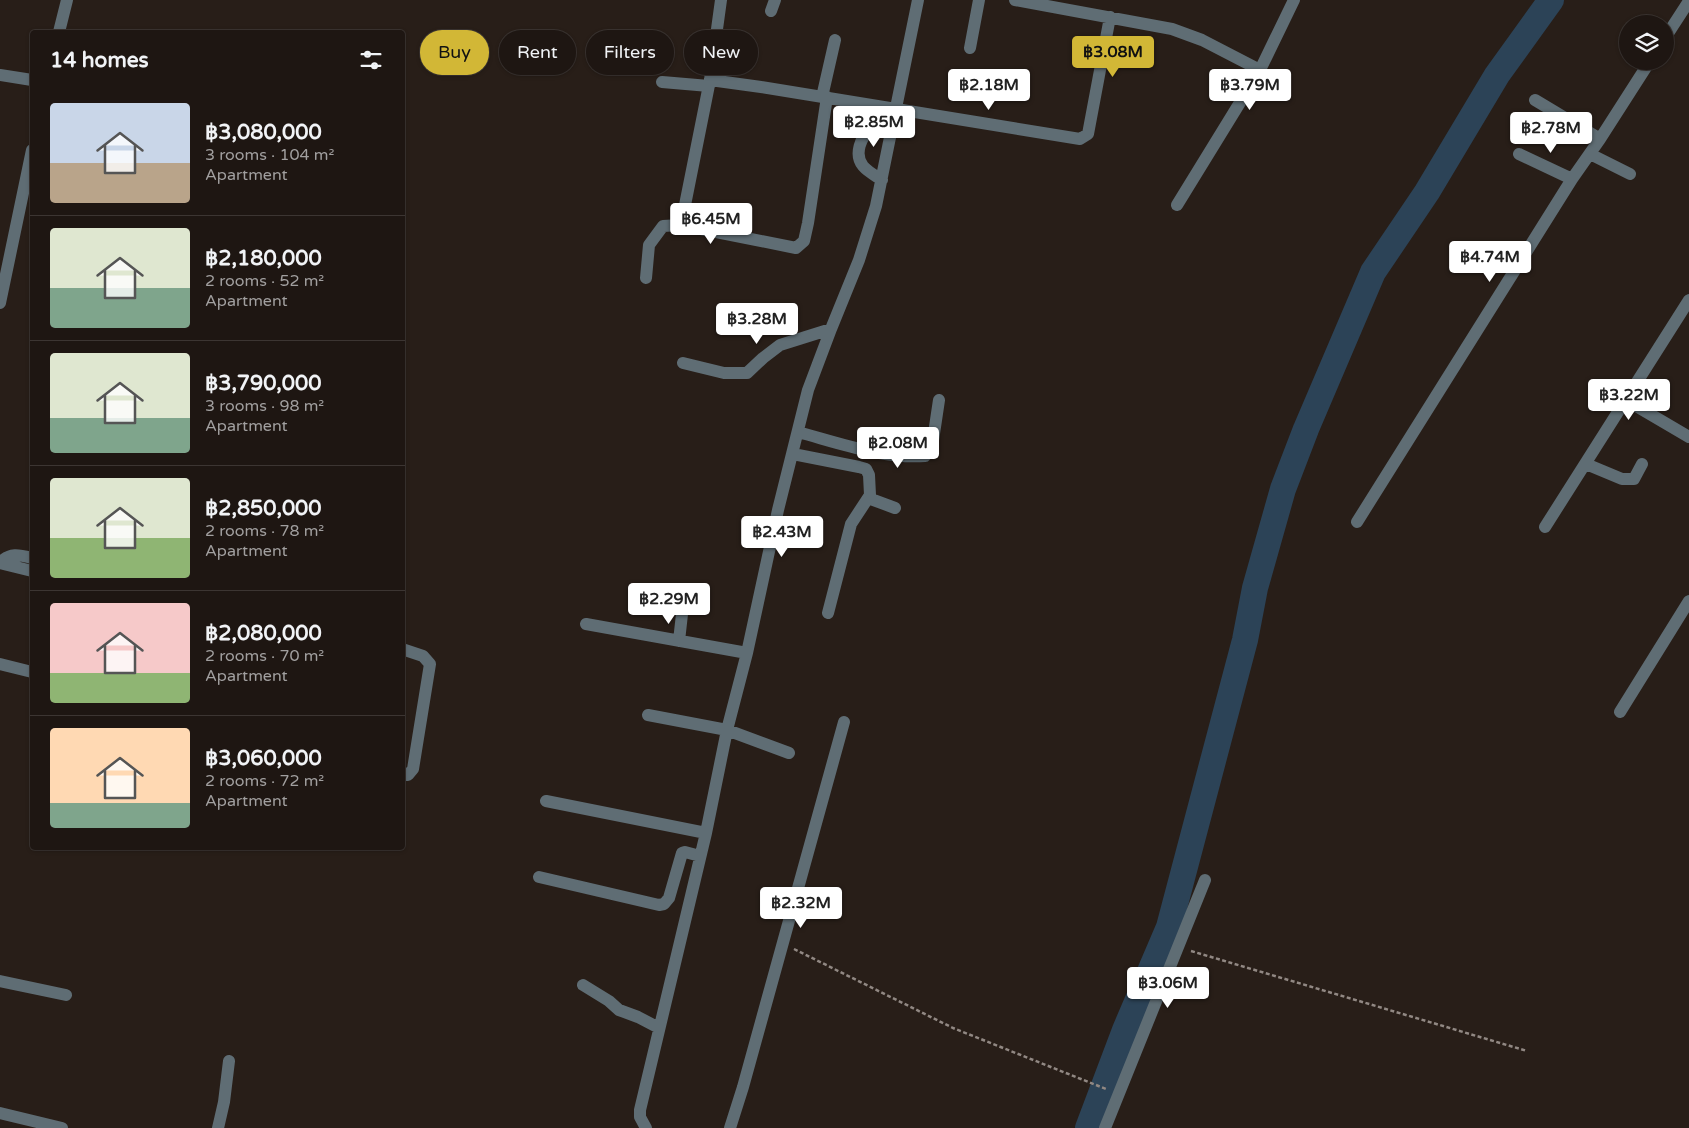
<!DOCTYPE html>
<meta charset="utf-8">
<style>
:root{--surface:#1e1612;--page:#2b2320;--text:#f1f3f6;--muted:#a19f9f;--line:#3c3532;--accent:#d2b736}
body{margin:0;font-family:"Varela Round",sans-serif;background:var(--page);color:var(--text);height:100vh;display:flex;flex-direction:column;font-size:19px;white-space:nowrap}
*{box-sizing:border-box;margin:0}
p{font-size:16px;color:var(--muted)}
.icon{flex:none;width:28px;height:28px;fill:none;stroke:currentColor;stroke-width:2;stroke-linecap:round;stroke-linejoin:round}
.map{position:relative;flex:1;overflow:hidden}
.details{position:absolute;left:30px;top:30px;width:375px;height:820px;display:flex;flex-direction:column;background:var(--surface);border-radius:5px;box-shadow:0 1px 4px #0004,0 0 0 1px var(--line)}
.details>*{flex:none}
.banner{position:absolute;left:420px;top:30px;width:475px;height:45px;display:flex;gap:10px}
.fabs{position:absolute;left:1619px;top:15px;display:grid;gap:10px}
.fabs a{display:grid;place-items:center;width:55px;height:55px;border-radius:50%;background:var(--surface);box-shadow:0 1px 4px #0004,0 0 0 1px var(--line);font-size:25px}
.price{position:absolute;translate:-50% -42px;padding:0 11px;border-radius:5px;background:#fff;color:#222;font-size:16px;line-height:32px;filter:drop-shadow(0 1px 2px #0008)}
.price::after{content:'';position:absolute;left:50%;top:30px;width:15px;height:11px;margin-left:-8px;background:inherit;clip-path:polygon(0 0,100% 0,50% 100%)}
.price.current{background:var(--accent);color:#111}
ul{padding:0;list-style:none}
li{display:flex;align-items:center;gap:15px;height:125px;padding:0 20px}
li+li{border-top:1px solid var(--line)}
li span{display:grid;place-items:center;flex:none;width:140px;height:100px;border-radius:5px;color:#555}
li>.icon{margin-inline-start:auto}
span .icon{width:60px;height:60px;fill:#fffc;stroke-width:1}
li b{font-size:21px}
h2{display:flex;justify-content:space-between;align-items:center;height:60px;padding:0 20px;font-size:21px}
.chip{padding:0 18px;border-radius:22px;background:var(--surface);box-shadow:0 1px 4px #0004,0 0 0 1px var(--line);font-size:18px;line-height:45px}
.chip.current{background:var(--accent);color:#111}
.map>svg:first-child{display:block}
.lines{fill:none;stroke-linecap:round;stroke-linejoin:round}
.river{stroke:#2c4357;stroke-width:26}
.path{stroke:#918883;stroke-width:2.5;stroke-dasharray:4 2.5;stroke-linecap:butt}
.minor{stroke:#5f6d74;stroke-width:12}
</style>
<div class="map">
<svg width="1689" height="1128" viewBox="0 0 1689 1128">
<rect width="100%" height="100%" fill="#281e18"/>
<g class="lines">
<path class="river" d="M1088 1128 1125 1030 1169 927 1245 640 1255 588 1283 489 1306 429 1373 272 1427 192 1497 75 1551 0"/>
<path class="path" d="M794 949 953 1028 1106 1089
M1191 951 1527 1051"/>
<path class="minor" d="M1015 0 1172 29 1202 40 1260 70
M771 11 775 0
M59 32 67 0
M1665 38 1689 1
M970 48 979 0
M0 75 32 80
M710 80 761 87 1080 139 1088 134 1110 17
M662 82 709 86
M822 97 835 40
M1535 100 1600 139
M1519 154 1572 179
M1590 154 1630 174
M882 180C876 176 868 172 863 166 854 155 860 136 872 129 879 125 888 124 895 121
M1177 205 1260 70 1294 0
M681 225 710 80 721 0
M646 278 649 245 663 226 681 225 796 248 804 241 808 223 827 97
M0 303 32 150
M683 363 724 373H747L763 358 780 345 831 329
M1626 400 1689 437
M798 432C839 443 883 459 925 456L932 447 939 400
M793 454 859 467 866 469 869 475 870 495 851 524 828 613
M1586 464 1622 479H1634L1642 464
M868 498 895 508
M1357 522 1572 179 1600 139 1650 61
M1545 527 1689 300
M0 563C10 552 20 555 32 558
M0 563 32 571
M586 624 747 653
M679 641 683 605
M402 649 423 656 430 664 413 769 408 775H402
M0 664 32 672
M1620 712 1689 601
M648 715 727 730 789 753
M546 801 706 833
M539 877 659 905 664 904 669 898 682 853 685 852 700 856
M0 981 66 995
M583 985 609 1001 619 1010 638 1017 659 1028
M0 1113 62 1128
M218 1128 224 1102 229 1061
M646 1128 640 1117V1110L706 833 727 730 747 653 778 510 808 390 831 329 859 260 876 206 918 0
M730 1128 743 1087 844 722
M1105 1128 1205 880"/>
</g>
</svg>
<div class="fabs">
<a><svg class="icon" aria-label="layers" viewBox="0 0 24 24"><path d="M12 4l9 5-9 5-9-5zM3 14l9 5 9-5"/></svg></a>
</div>
<b class="price current" style="left:1113px;top:78px">฿3.08M</b>
<b class="price" style="left:989px;top:111px">฿2.18M</b>
<b class="price" style="left:1250px;top:111px">฿3.79M</b>
<b class="price" style="left:874px;top:148px">฿2.85M</b>
<b class="price" style="left:1551px;top:154px">฿2.78M</b>
<b class="price" style="left:711px;top:245px">฿6.45M</b>
<b class="price" style="left:1490px;top:283px">฿4.74M</b>
<b class="price" style="left:757px;top:345px">฿3.28M</b>
<b class="price" style="left:1629px;top:421px">฿3.22M</b>
<b class="price" style="left:898px;top:469px">฿2.08M</b>
<b class="price" style="left:782px;top:558px">฿2.43M</b>
<b class="price" style="left:669px;top:625px">฿2.29M</b>
<b class="price" style="left:801px;top:929px">฿2.32M</b>
<b class="price" style="left:1168px;top:1009px">฿3.06M</b>
<div class="banner">
<a class="chip current">Buy</a>
<a class="chip">Rent</a>
<a class="chip">Filters</a>
<a class="chip">New</a>
</div>
<section class="details">
<h2>14 homes<svg class="icon" aria-label="filters" viewBox="0 0 24 24"><path d="M4 7h16M4 17h16"/><circle cx="9" cy="7" r="2"/><circle cx="15" cy="17" r="2"/></svg></h2>
<ul>
<li><span style="background:linear-gradient(#c9d6e8 60%,#b9a48a 0)"><svg class="icon" aria-label="home" viewBox="0 0 24 24"><path d="M3 11l9-7 9 7M6 9v11h12V9"/></svg></span><div><b>฿3,080,000</b><p>3 rooms · 104 m²</p><p>Apartment</p></div></li>
<li><span style="background:linear-gradient(#dfe7d0 60%,#7fa58c 0)"><svg class="icon" aria-label="home" viewBox="0 0 24 24"><path d="M3 11l9-7 9 7M6 9v11h12V9"/></svg></span><div><b>฿2,180,000</b><p>2 rooms · 52 m²</p><p>Apartment</p></div></li>
<li><span style="background:linear-gradient(#dfe7d0 65%,#7fa58c 0)"><svg class="icon" aria-label="home" viewBox="0 0 24 24"><path d="M3 11l9-7 9 7M6 9v11h12V9"/></svg></span><div><b>฿3,790,000</b><p>3 rooms · 98 m²</p><p>Apartment</p></div></li>
<li><span style="background:linear-gradient(#dfe7d0 60%,#8fb573 0)"><svg class="icon" aria-label="home" viewBox="0 0 24 24"><path d="M3 11l9-7 9 7M6 9v11h12V9"/></svg></span><div><b>฿2,850,000</b><p>2 rooms · 78 m²</p><p>Apartment</p></div></li>
<li><span style="background:linear-gradient(#f6c9c9 70%,#8fb573 0)"><svg class="icon" aria-label="home" viewBox="0 0 24 24"><path d="M3 11l9-7 9 7M6 9v11h12V9"/></svg></span><div><b>฿2,080,000</b><p>2 rooms · 70 m²</p><p>Apartment</p></div></li>
<li><span style="background:linear-gradient(#ffd9b3 75%,#7fa58c 0)"><svg class="icon" aria-label="home" viewBox="0 0 24 24"><path d="M3 11l9-7 9 7M6 9v11h12V9"/></svg></span><div><b>฿3,060,000</b><p>2 rooms · 72 m²</p><p>Apartment</p></div></li>
</ul>
</section>
</div>
